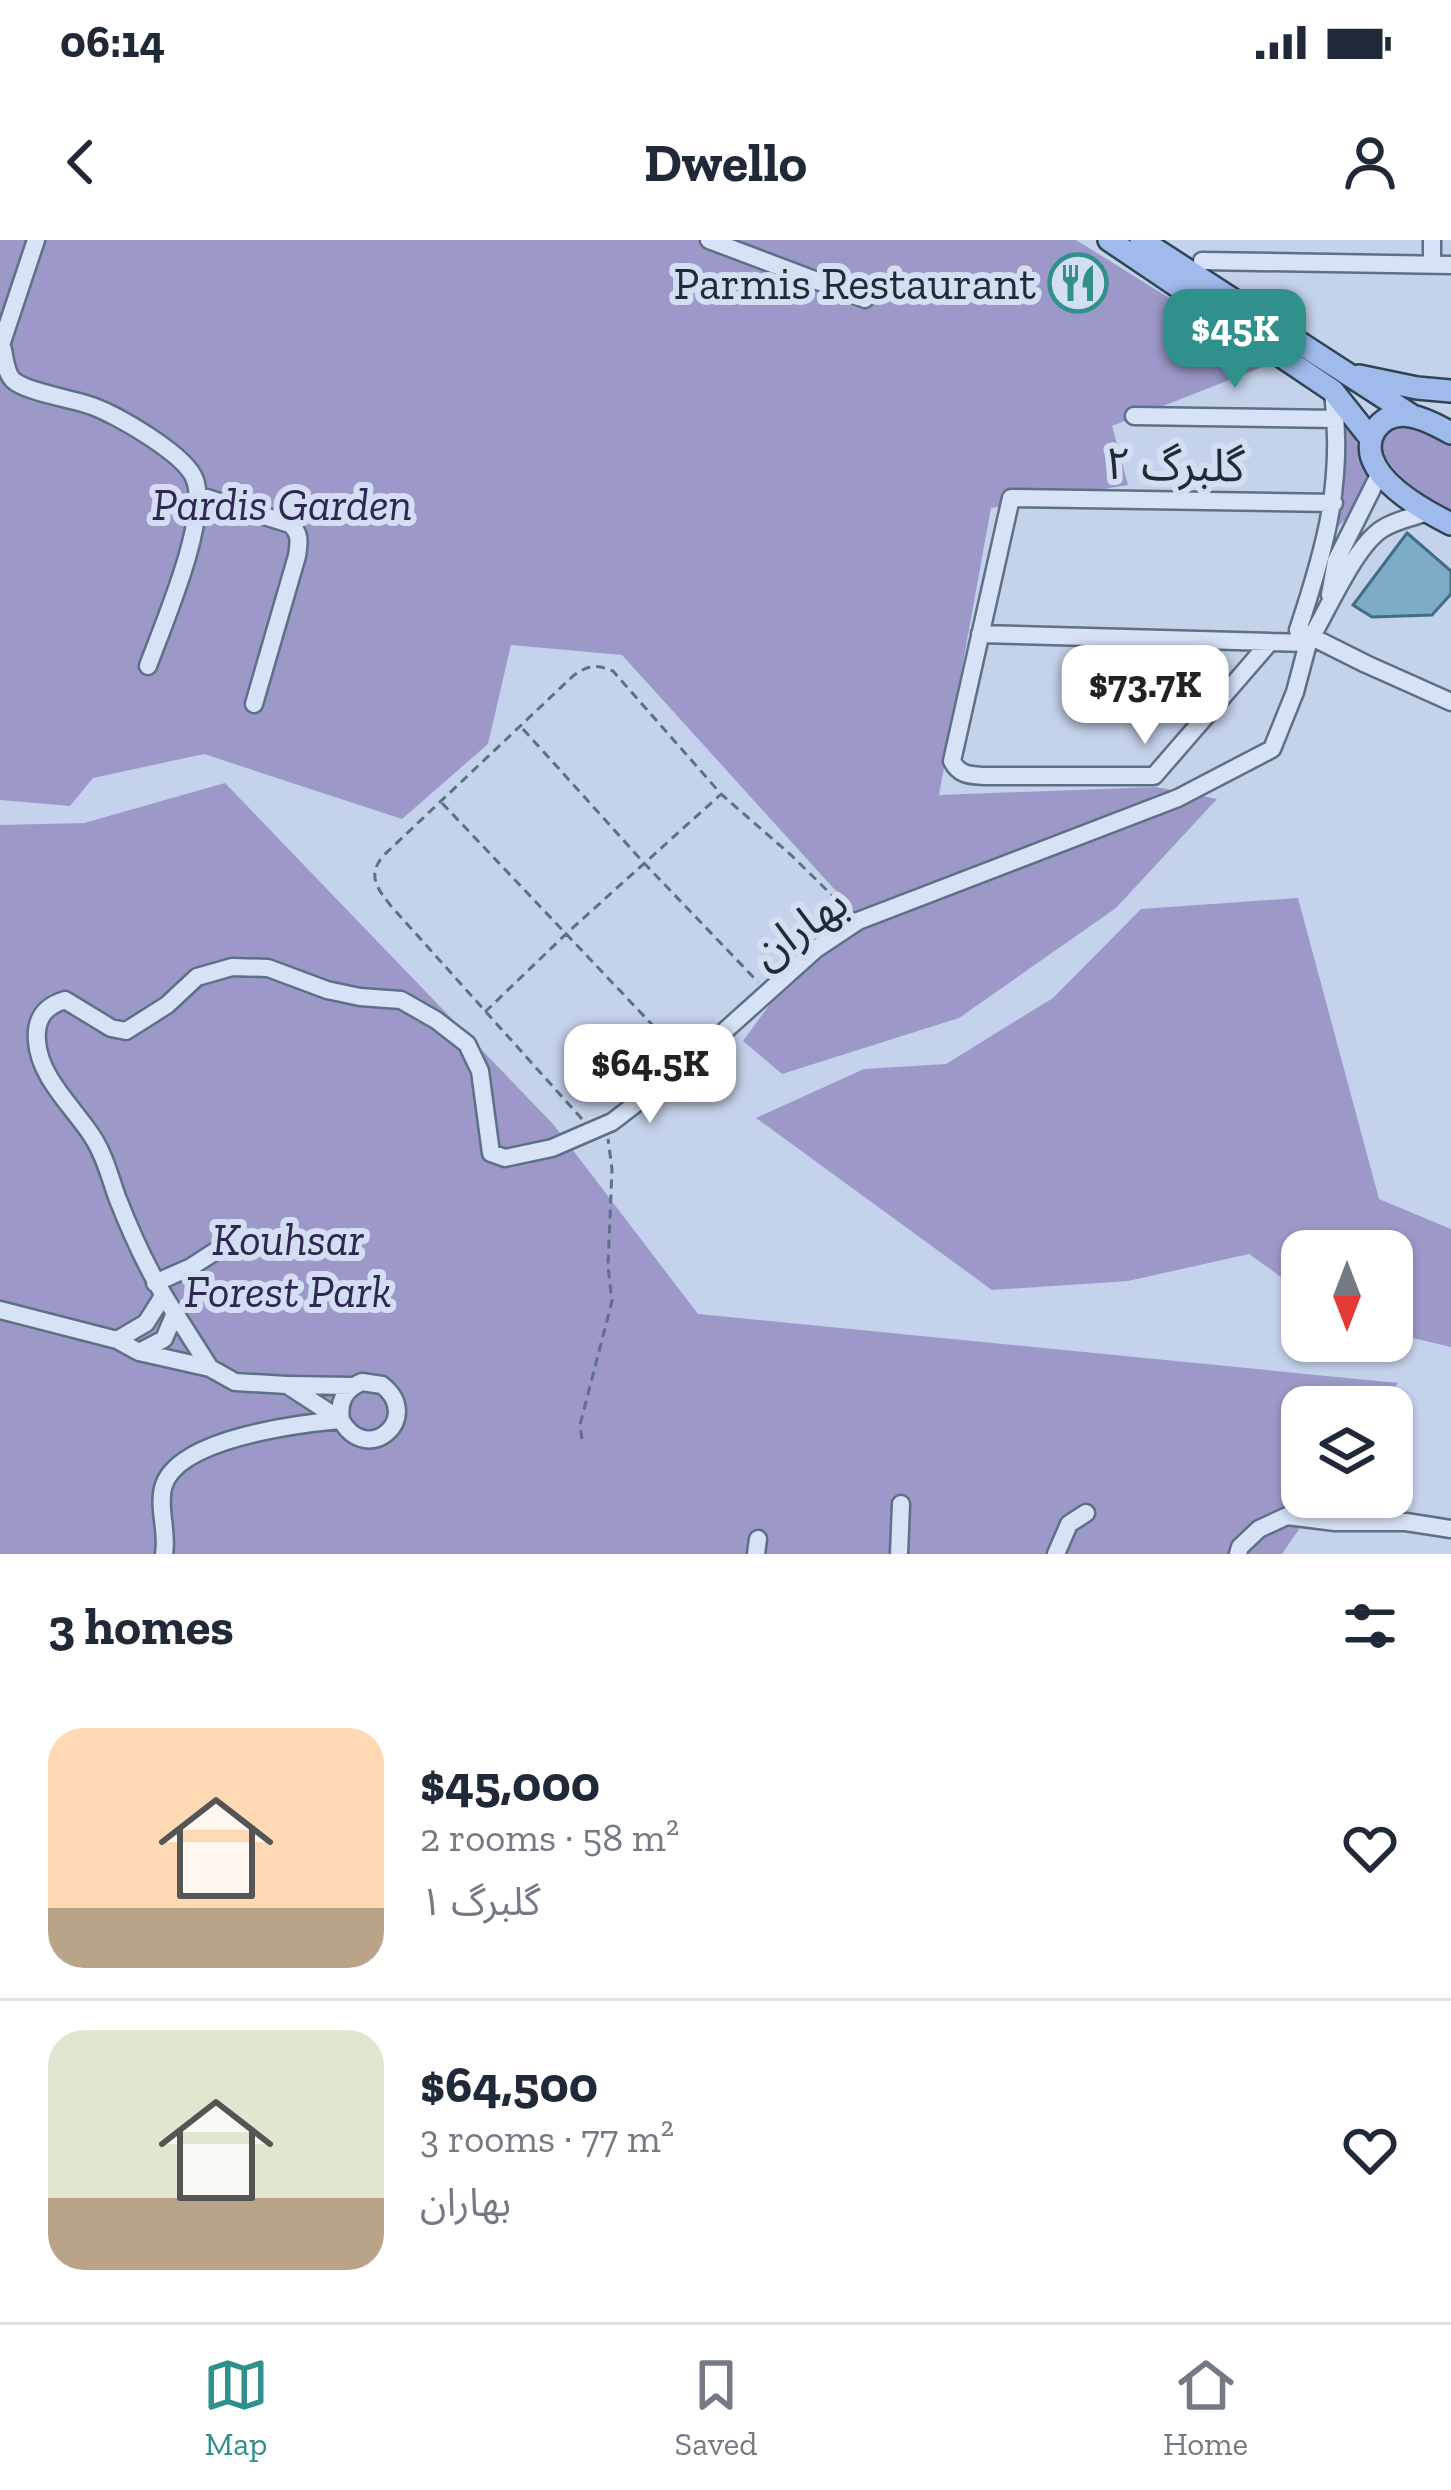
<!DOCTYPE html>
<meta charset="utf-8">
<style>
:root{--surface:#fff;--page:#f6f6f7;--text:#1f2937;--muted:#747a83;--line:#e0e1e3;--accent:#30908b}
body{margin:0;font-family:"Zilla Slab","Noto Sans Arabic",serif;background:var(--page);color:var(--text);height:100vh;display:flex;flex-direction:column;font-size:45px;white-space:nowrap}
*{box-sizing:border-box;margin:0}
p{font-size:39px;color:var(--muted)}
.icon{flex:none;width:66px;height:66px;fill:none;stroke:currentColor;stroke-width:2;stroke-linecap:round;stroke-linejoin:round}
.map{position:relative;height:1314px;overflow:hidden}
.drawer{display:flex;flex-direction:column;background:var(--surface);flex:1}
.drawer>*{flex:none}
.needle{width:78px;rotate:180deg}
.fabs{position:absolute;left:1281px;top:990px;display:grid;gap:24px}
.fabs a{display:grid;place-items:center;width:132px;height:132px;border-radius:24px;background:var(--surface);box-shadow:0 3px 9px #0004;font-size:60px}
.price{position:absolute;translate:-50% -102px;padding:0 27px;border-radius:24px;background:#fff;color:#222;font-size:39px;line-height:78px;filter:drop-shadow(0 3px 6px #0008)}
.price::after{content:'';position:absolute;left:50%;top:72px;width:36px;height:27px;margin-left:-18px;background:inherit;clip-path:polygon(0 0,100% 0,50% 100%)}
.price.selected{background:var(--accent);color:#fff}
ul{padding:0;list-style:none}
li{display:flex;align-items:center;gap:36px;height:300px;padding:0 48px}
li+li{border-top:3px solid var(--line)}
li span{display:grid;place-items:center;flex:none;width:336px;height:240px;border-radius:36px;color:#555}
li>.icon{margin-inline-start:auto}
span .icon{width:144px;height:144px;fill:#fffc;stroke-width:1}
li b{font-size:51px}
h2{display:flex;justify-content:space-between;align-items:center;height:144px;padding:0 48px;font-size:51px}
.status{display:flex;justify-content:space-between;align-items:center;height:84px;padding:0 60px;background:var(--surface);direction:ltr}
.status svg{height:33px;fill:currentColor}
header{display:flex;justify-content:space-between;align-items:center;height:156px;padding:0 48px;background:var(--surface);font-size:54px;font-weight:800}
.tabs{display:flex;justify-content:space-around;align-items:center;height:168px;border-top:3px solid var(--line);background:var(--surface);font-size:33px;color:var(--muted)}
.tabs a{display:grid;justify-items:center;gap:6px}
.tabs .selected{color:var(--accent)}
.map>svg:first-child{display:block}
.green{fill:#9c99c9}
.building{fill:#7dacc7;stroke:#436d83;stroke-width:3}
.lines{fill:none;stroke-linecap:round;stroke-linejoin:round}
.minor-casing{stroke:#5c7185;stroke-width:21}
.major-casing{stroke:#304453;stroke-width:26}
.path{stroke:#5c7185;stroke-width:3;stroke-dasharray:9 6;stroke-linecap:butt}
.minor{stroke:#d7e2f7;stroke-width:16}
.major{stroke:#9fbbec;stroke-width:21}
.labels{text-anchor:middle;stroke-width:12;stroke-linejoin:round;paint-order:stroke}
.poi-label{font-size:45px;fill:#1f2c36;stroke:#d4def3;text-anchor:end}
.street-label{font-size:45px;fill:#1f2c36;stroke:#d4def3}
.park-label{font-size:45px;font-style:italic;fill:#2f2751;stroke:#d4def3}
</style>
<div class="status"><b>06:14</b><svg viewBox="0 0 49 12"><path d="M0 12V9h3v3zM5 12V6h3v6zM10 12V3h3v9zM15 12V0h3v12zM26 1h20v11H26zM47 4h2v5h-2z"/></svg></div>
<header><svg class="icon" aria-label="back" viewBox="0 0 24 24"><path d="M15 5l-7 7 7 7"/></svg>Dwello<svg class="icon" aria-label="person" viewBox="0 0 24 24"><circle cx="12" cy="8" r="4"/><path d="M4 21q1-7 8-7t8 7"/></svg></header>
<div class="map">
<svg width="1451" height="1314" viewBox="0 0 1451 1314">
<rect width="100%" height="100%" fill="#c5d2eb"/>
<path class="green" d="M0 0H1076L1200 77 1265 126 1112 186 1128 245 991 268 939 555 1156 547 1217 559 1116 668 959 778 782 834 743 801 845 661 622 415 511 405 488 504 402 579 204 514 93 538 70 566 0 560Z
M1340 168C1347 178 1368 228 1369 240 1369 258 1348 276 1337 288L1341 247Z
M1393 187 1413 188 1451 205V271C1424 254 1384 233 1380 199L1385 191Z
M225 543 553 884 698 1074 1398 1143 1382 1167H1302V1257H1321L1282 1314H0V585L84 583Z
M1298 658 1379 959 1451 989V1107L1392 1093V1011H1302V1052L1249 1014 1128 1041 992 1050 756 878 864 829 946 824 1053 758 1141 669Z"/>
<path class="building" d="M1407 293 1451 331V354L1432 375 1372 377 1353 365Z"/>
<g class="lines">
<g class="minor-casing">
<path id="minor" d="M709 0 865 59
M1432 0V25
M1202 21 1451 25
M2 106C5 116 5 132 13 140 25 152 74 159 92 166 117 175 187 215 195 240 209 280 163 385 148 426
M0 108 36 0
M1134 176 1336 179
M197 255 290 284C301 293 299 303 297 316L254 464
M1330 355 1336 321 1381 231
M1304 393 1366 424 1451 462
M980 394 1308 403C1327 372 1354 307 1382 289 1396 280 1413 277 1428 272
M1270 402 1154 536H984C969 535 959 535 952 521L1011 258 1334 263
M155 1043 191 1027 239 996
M0 1070 117 1100 139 1112 210 1128 235 1142 287 1145 341 1180C367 1227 424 1178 382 1145L362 1142C345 1149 338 1161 341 1180
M175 1073 210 1128
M117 1100 146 1083 163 1056
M139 1112 164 1099 175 1073C150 1036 133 998 117 957 110 937 104 914 92 896 74 868 39 837 37 801 35 779 45 766 65 760L111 788 126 791 167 765 197 737 232 727 268 728 327 750 360 757 401 760 436 780 467 804 480 831 491 913 505 918 552 908 612 882 689 823 816 709 858 681 1178 558 1272 509 1295 452 1308 403 1298 390C1326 306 1344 242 1333 152
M288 1145 353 1146
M164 1314C168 1292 158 1270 163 1248 175 1199 296 1184 340 1180
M756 1314 758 1299
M899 1314 901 1264
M1056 1314 1069 1284 1086 1273
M1238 1314 1240 1307 1259 1289 1287 1276 1335 1282H1406L1451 1289"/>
</g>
<g class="major-casing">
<path id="major" d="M1109 0 1333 151 1371 199
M1141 0 1414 177
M1359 136 1417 148 1451 151
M1451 193C1428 180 1394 162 1375 190 1370 198 1369 209 1372 218 1382 247 1425 271 1451 284"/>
</g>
<path class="path" d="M523 489 644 623 758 742
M442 563 679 813
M485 772 567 693 720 555
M582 879 391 666C377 648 367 636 383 616L573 436C588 425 596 424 613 431L721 554 791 615 848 671
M582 1199 580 1185 612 1061 608 1026 612 929 608 899"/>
<use href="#minor" class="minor"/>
<use href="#major" class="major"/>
</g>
<defs>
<g id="restaurant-ring" transform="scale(3)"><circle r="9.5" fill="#d4def3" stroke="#30908b" stroke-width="1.5"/><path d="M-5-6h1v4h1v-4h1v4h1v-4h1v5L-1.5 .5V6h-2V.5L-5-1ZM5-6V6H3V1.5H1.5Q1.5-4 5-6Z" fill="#30908b"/></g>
</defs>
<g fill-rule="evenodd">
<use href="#restaurant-ring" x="1078" y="43"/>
</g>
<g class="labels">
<g class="poi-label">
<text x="1036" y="59">Parmis Restaurant</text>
</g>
<g class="street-label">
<text transform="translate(1175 224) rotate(1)" y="16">گلبرگ ۲</text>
<text transform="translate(799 687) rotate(-35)" y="16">بهاران</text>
</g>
<g class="park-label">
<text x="282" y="280">Pardis Garden</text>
<text x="288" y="1015">Kouhsar<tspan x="288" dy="52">Forest Park</tspan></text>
</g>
</g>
</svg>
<div class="fabs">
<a><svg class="needle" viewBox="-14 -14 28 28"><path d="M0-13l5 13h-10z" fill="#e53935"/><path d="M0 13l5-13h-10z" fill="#747a83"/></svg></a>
<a><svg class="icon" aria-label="layers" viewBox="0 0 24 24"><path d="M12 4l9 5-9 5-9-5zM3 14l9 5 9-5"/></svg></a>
</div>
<b class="price selected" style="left:1235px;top:151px">$45K</b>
<b class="price" style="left:1145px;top:507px">$73.7K</b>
<b class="price" style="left:650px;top:886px">$64.5K</b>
</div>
<section class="drawer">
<h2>3 homes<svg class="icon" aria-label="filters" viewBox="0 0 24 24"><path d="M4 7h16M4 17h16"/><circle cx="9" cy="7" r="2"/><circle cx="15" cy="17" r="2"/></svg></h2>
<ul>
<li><span style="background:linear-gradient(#ffd9b3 75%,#b9a48a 0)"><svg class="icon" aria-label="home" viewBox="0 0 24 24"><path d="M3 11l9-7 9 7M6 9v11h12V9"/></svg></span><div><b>$45,000</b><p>2 rooms · 58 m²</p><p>گلبرگ ۱</p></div><svg class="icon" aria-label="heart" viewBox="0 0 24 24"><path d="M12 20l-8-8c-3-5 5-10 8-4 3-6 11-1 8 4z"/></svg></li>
<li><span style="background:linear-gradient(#dfe7d0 70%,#b9a48a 0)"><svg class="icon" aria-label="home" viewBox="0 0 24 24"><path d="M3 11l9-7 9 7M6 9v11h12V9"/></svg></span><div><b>$64,500</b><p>3 rooms · 77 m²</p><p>بهاران</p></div><svg class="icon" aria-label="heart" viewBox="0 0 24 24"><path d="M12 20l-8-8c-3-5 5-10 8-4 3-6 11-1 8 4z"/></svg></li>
</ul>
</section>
<nav class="tabs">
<a class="selected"><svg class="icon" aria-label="map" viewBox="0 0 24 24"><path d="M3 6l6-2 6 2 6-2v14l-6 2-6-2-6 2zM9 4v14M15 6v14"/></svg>Map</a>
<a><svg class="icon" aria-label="saved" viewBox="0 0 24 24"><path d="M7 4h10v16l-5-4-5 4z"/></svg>Saved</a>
<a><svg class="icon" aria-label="home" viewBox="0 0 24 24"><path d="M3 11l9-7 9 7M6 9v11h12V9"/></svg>Home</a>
</nav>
